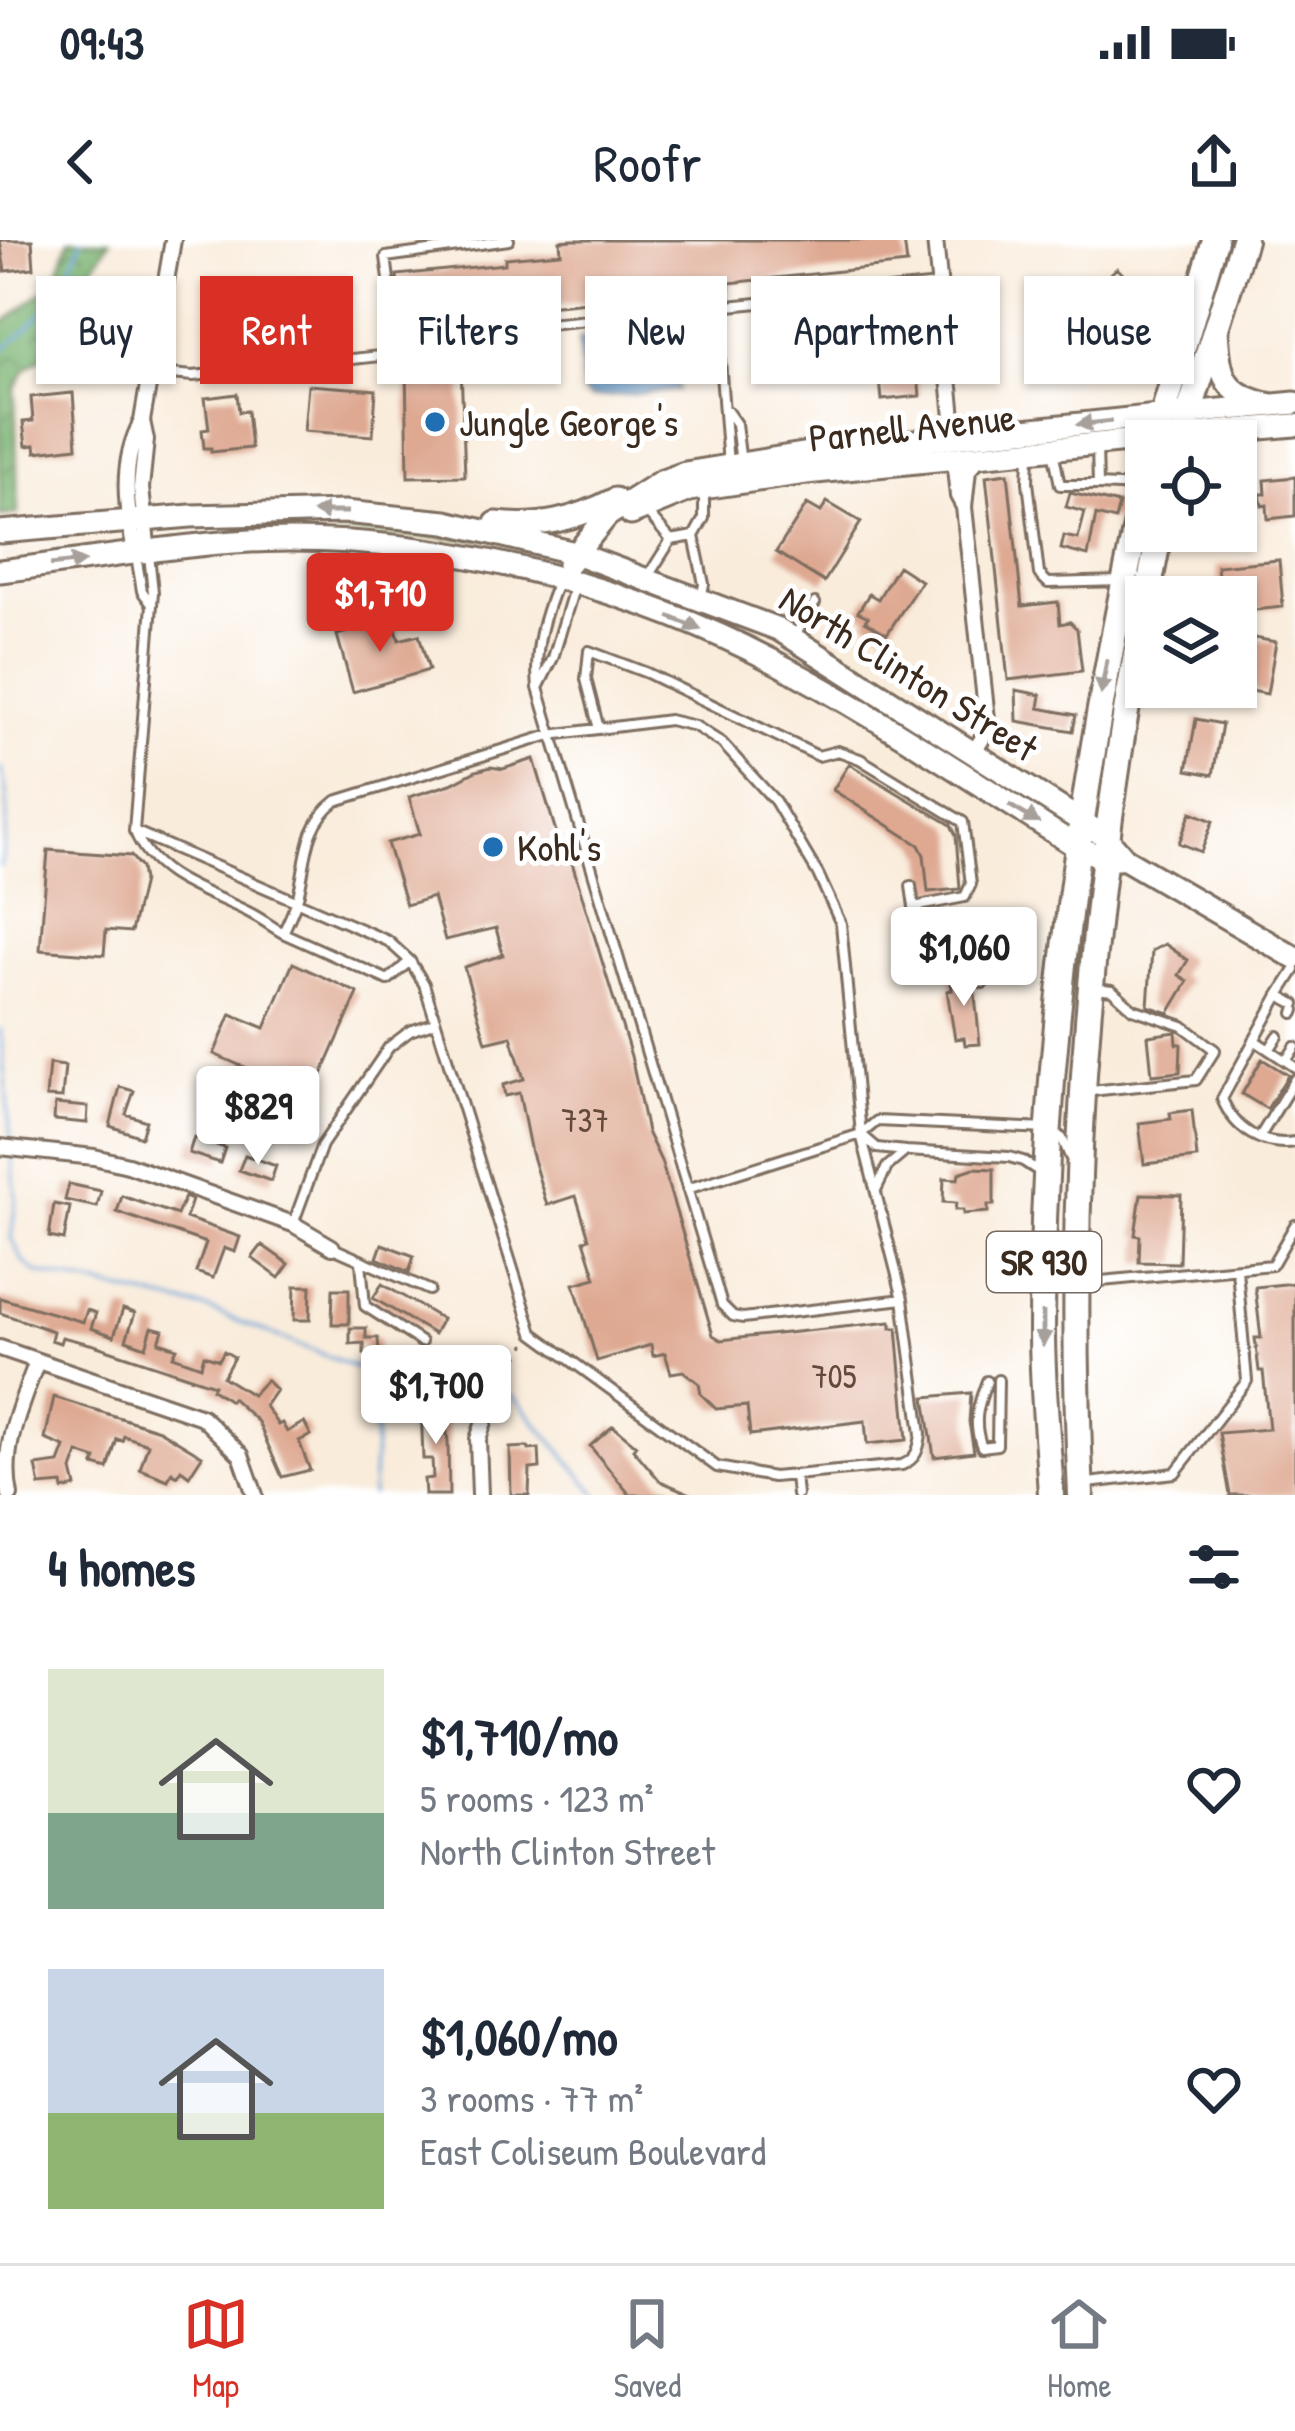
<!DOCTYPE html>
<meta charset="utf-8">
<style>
:root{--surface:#fff;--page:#f2f2f3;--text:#1f2937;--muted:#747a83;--line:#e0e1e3;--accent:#d93025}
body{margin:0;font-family:"Patrick Hand",sans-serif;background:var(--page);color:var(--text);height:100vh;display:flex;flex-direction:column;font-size:45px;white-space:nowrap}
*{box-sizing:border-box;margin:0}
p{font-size:39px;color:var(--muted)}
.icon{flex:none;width:66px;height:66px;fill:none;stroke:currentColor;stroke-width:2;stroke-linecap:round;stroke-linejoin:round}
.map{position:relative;height:1255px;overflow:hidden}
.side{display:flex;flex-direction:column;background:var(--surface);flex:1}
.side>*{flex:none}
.hud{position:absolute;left:36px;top:36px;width:1224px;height:108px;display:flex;gap:24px}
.controls{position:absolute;left:1125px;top:180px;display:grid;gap:24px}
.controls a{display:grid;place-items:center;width:132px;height:132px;border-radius:0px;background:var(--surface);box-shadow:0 3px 9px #0004;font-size:60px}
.price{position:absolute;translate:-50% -102px;padding:0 27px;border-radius:12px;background:#fff;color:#222;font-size:39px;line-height:78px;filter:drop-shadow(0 3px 6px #0008)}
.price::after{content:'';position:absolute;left:50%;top:72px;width:36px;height:27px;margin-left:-18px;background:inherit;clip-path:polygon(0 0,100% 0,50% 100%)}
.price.active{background:var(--accent);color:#fff}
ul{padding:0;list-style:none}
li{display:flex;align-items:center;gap:36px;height:300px;padding:0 48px}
li span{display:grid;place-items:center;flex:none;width:336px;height:240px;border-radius:0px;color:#555}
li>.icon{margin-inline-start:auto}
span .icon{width:144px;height:144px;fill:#fffc;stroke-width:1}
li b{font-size:51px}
h2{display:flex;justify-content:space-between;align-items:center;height:144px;padding:0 48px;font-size:51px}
.chip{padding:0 42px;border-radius:0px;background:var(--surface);box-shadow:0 3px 9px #0004;font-size:42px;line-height:108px}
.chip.active{background:var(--accent);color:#fff}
.status{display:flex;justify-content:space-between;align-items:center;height:84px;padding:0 60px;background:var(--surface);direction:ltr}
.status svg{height:33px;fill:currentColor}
header{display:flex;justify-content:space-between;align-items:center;height:156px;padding:0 48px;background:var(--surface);font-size:54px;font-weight:600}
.tab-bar{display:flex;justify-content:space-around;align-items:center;height:168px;border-top:3px solid var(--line);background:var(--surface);font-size:33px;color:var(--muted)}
.tab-bar a{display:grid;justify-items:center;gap:6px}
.tab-bar .active{color:var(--accent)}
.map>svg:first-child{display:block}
.grass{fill:url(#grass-tufts);stroke:#6a7e51;stroke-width:3}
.forest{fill:url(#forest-crowns);stroke:#5a6e48;stroke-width:3}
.water{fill:url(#water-ripples);stroke:#51667b;stroke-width:3}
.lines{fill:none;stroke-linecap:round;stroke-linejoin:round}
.stream{stroke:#67a3d8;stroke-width:3}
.building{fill:#dea891}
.lane-casing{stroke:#7e6e60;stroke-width:14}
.street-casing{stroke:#7e6e60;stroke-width:20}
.secondary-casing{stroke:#7e6e60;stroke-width:27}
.primary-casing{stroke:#7e6e60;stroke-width:27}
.highway-casing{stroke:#7e6e60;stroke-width:30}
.path{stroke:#7e6e60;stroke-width:3;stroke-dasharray:3 9;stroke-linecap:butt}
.lane{stroke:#fff;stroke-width:8}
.street{stroke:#fff;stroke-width:14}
.secondary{stroke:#fff;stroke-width:21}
.primary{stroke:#fff;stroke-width:21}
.highway{stroke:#fff;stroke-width:24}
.oneway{fill:#a79f9a}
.poi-dot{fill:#1f6fb2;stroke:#fff;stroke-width:4.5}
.labels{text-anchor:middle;stroke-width:10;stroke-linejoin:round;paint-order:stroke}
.number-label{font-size:33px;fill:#644a3b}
.shield{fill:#fff;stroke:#766a62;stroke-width:3}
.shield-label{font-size:36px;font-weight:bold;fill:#3b2a1e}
.poi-label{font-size:39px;fill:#3b2a1e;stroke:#fff;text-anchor:start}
.street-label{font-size:39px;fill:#3b2a1e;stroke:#fff}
</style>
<div class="status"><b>09:43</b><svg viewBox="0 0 49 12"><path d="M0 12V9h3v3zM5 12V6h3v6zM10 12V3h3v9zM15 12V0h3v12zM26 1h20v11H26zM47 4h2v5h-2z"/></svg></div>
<header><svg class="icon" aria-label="back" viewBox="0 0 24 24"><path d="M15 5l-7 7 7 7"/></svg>Roofr<svg class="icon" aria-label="share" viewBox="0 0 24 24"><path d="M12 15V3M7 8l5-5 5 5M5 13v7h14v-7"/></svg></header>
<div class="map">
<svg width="1295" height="1255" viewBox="0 0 1295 1255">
<defs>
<pattern id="grass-tufts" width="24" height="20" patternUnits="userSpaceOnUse" patternTransform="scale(3)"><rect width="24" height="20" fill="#98d184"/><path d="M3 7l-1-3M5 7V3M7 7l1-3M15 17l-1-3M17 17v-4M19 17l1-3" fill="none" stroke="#7daa6b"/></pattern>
<pattern id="forest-crowns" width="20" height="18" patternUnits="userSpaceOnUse" patternTransform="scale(3)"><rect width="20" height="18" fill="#7ab372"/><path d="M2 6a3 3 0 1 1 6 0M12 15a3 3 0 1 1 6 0" fill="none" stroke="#65925d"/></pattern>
<pattern id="water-ripples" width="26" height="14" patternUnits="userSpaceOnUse" patternTransform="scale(3)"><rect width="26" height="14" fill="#67a3d8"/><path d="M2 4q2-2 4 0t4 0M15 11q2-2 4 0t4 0" fill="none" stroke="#5685af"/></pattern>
</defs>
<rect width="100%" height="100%" fill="#fff"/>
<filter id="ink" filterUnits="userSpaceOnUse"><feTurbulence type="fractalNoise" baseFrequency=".00833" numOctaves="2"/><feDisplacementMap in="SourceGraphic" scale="24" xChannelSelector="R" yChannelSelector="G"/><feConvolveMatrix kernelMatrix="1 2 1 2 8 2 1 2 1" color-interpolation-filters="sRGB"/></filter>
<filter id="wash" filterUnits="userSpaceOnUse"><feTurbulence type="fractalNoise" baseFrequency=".004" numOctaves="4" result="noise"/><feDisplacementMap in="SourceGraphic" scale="48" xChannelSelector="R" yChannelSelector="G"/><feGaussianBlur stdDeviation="2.7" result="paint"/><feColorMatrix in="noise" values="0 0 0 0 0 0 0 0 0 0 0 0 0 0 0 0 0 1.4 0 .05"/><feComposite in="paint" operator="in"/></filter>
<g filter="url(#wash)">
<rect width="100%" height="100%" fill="#f9ecdb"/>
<path class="grass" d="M359 284 487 300 298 290 230 292V289Z
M644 356 749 388 902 479 875 468Z"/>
<path class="forest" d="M69 0 110 1 87 36 59 105 26 129 15 149 18 274 0 276V86L55 41Z"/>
<path class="water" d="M662 92 672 98 678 150 591 158 584 152 579 99Z"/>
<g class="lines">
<path class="stream" d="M0 112C40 82 64 46 82 0
M0 527C12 559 7 594 0 627
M0 789 11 900
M12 915 16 959 11 998 23 1021 35 1032 208 1069 362 1130C383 1149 373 1225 372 1255
M372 1139 402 1132H463L480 1137 516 1159 598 1255"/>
</g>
<g id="blocks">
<path class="building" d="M0 0H32L34 28 5 31Z
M573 0H904L907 24 729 43 730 56 668 64 640 67 639 57 403 80 397 35 505 24V18L561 13 560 1Z
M1117 28 1143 55 1132 64 1136 69 1115 89 1109 82 1100 91 1076 66Z
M910 59 920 156 882 160 872 62Z
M406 127H461L465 236 408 237Z
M308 145 376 150 373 196 304 191Z
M73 153 77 207 36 212 35 205 26 206 23 182 33 181 31 157Z
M237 154 239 172 247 171 251 208 211 212V208H204L202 190 209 189 205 158Z
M1008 233 1022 366 1058 362 1060 384 1070 382 1077 389 1082 431 1008 440 986 236Z
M1295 237V276L1268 279 1267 265 1262 266 1260 254H1266L1265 240Z
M1070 253 1119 264 1115 280 1096 275 1088 316 1061 309 1064 296 1078 299 1085 272 1066 267Z
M827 262 861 282 824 342 776 312 807 264 821 272Z
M1279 320 1283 367 1236 372V357H1220L1217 326Z
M898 326 921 341 887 394 865 381 868 377 858 372 869 354 878 359Z
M393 379 399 400 419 395 429 430 353 452 337 395Z
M1254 398 1276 402 1267 454 1236 448V399L1253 402Z
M1016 450 1041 455 1039 468 1076 475 1073 491 1017 481Z
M1196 479 1222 484 1213 535 1187 530Z
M534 519 563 615 569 613 631 816 647 892 661 921 713 1095 721 1100 891 1082V1088H897L907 1200 867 1204 865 1181 750 1195 747 1166 716 1169 701 1154 699 1143 683 1131 671 1133 665 1113 653 1116 651 1105 597 1121 574 1044 596 1038 584 1000 589 998 576 956 547 965 531 913 519 853 505 856 503 845 524 839 511 796 486 802 464 727 503 715 496 688 445 700 433 657 406 665 387 603 420 594 409 557 451 544 476 531 491 527 503 529Z
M849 524 951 585 956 595 960 649 928 652 924 615 919 605 833 550Z
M1191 572 1213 581 1201 612 1179 603Z
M48 610 131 616 141 628 143 641 131 692 106 690 104 715 40 710Z
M1165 704 1188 720 1179 735 1188 741 1169 773 1148 766 1152 711Z
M293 723 358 753 312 857 214 814 231 774 265 788Z
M954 728 974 746 980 804 965 805 964 798 955 799 947 751 952 750 950 733Z
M1176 792 1177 804H1181L1180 832 1152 835 1148 796Z
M1262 819 1288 835 1267 869 1242 854Z
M49 824 65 826 62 858 46 857Z
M120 847 134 851 126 874 146 881 141 897 110 886Z
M55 864 88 867 87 883 54 880Z
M1192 870 1197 918 1144 924 1139 883 1171 879 1170 873Z
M194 897 225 908 220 923 189 913Z
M245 915 276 926 271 941 239 930Z
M974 928 994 929V965H988V972L963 974V970H955L956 963 943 962 944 938 958 939 959 933Z
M69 944 101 951 97 967 65 960Z
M1141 954 1181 955 1179 1023 1139 1022 1140 996 1135 995Z
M122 956 177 975 185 957 192 960 186 978 240 997 235 1012 224 1008 213 1038 196 1032 206 1003 117 972Z
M54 964 70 967 64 1000 49 997Z
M382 1004 414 1016 409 1032 377 1018Z
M262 1005 289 1024 279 1038 252 1018Z
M1295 1043V1255H1230L1219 1193 1269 1189 1263 1131H1259L1255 1098H1261L1255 1047Z
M382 1044 442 1079 434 1094 373 1058Z
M295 1046H311L310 1080H294Z
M333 1049H349V1084H332Z
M0 1058 83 1082 87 1070 96 1073 91 1088 114 1096 123 1069 135 1073 126 1100 146 1107 152 1087 163 1090 159 1102 177 1108 173 1116 201 1126 204 1115 219 1120 224 1111 234 1117 223 1137 252 1155 266 1140 276 1150 265 1166 278 1185 282 1183 287 1192 304 1182 311 1195 299 1201 310 1230 282 1237 258 1182 232 1158 230 1161 212 1149 214 1145 94 1105 62 1097 60 1103 51 1100 53 1091 0 1073Z
M350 1088H366V1098H378L379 1114H364V1103L350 1104Z
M971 1153 969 1182 974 1212 934 1217 925 1157Z
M54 1157 159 1190 202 1216 189 1236 181 1230 177 1236 172 1232 168 1240 140 1229 148 1204 124 1196 122 1201 117 1199 108 1229 94 1225 96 1219 78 1213 72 1230 76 1247 63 1250 62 1244 40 1246 36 1226 59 1223 65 1207 45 1199Z
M442 1160 448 1201 449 1255H425L424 1239 433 1238 432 1219H423L421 1163Z
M613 1186 636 1205 633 1209 660 1241 693 1255H630L590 1206Z
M528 1207 529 1210 539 1209 540 1228 530 1229 529 1255H511L510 1208Z"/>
</g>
</g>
<g filter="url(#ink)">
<use href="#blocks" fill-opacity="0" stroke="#7e6e60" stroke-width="3"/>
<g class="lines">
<g class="lane-casing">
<path id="lane" d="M716 68 728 225
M397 99 939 45
M150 132 193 136 399 114 386 17 509 0
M727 171 736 184 741 223
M1097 206 1098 245 1139 247
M1053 210 1060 245H1098
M1029 215 1028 242 1039 334 1048 343 1122 341
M644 269 671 300
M694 296 704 344 701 359
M149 315 153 352 134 591 388 701 410 721 424 744 533 1093 717 1227 773 1237 902 1225C916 1219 919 1210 921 1194L903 1059 861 894 841 684 818 634 775 561 722 503 695 486 669 480 550 495 336 561C304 585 307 621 298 657 294 670 288 682 283 693L388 740 410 721
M136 316 142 351 151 363
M647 338 671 300 694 296 704 278V250
M558 341C543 377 534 408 538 448L722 1065 733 1076 743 1078 903 1059
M794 397 815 363
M539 446 553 418 574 348
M599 489 586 439 589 411 647 433 818 516 838 511 860 519 963 582 971 644 965 657 914 667 911 646
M135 592C154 639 208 651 250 673 262 679 272 687 283 693
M916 706 940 707 960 722
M968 729 983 743
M1295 730 1279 755 1295 764
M1279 755 1222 859C1235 890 1262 907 1295 902
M1294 773 1295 770
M1254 800 1295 827
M1269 810 1278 796
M1286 821 1295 807
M1091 851 1196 840 1215 810 1183 786 1133 769 1112 750 1096 748
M862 895 877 908 906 911
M1259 898 1295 839
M687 949 861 894 877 881 1048 889 1062 898 1070 917
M876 950 887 927 906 911 1009 917 1023 921 1040 932
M293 984 322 905 389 807 410 791 436 782
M333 1008 429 1050
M361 1022 365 1066 421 1102
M1080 1043 1272 1025 1295 985
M987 1141C978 1164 972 1183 982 1207L997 1205 998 1140
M795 1235 797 1255
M1088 1243 1175 1233 1247 1141 1237 1030"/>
</g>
<g class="street-casing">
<path id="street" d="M935 0 955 197
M142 181 146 200 141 248 148 314
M954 219 958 256 964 267 987 479 982 499 972 515
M964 267 968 230 980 217
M136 316C126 270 119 223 142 181L173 0
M0 907 94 917 128 925 293 984 332 1007
M0 1108 202 1177 241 1215 255 1255
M10 1255C0 1208 21 1166 37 1121
M480 1255 478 1199 484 1182"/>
</g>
<g class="secondary-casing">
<path id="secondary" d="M1217 90C1220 137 1222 154 1272 165
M1188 173 1295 163
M1181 195 1295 185"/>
</g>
<g class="primary-casing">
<path id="primary" d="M631 274 689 250 806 233 1168 197
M496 283C540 288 575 280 615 259
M0 292 191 276 344 272 446 282 575 313 778 389 1106 597 1125 619 1295 718
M568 324 607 276 660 242 685 233 828 210 1177 174
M0 331C95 320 195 300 290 300 461 300 647 351 797 434 892 486 984 548 1076 606L1103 618 1118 619"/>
</g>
<g class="highway-casing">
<path id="highway" d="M1155 201 1215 0
M1180 201 1244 0
M1147 357 1160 291
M1051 1255C1048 1201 1042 1145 1042 1091 1042 802 1083 522 1146 241
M1081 1255C1066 956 1088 655 1146 362"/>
</g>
<path class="path" d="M488 1169 528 1100"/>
<use href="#lane" class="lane"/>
<use href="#street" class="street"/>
<use href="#secondary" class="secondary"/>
<use href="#primary" class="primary"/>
<use href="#highway" class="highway"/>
</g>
<defs><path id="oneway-solid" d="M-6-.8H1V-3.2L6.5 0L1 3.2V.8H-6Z" transform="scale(3)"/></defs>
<g class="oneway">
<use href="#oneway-solid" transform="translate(1094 183) rotate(174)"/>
<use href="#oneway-solid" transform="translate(330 272) rotate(-180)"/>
<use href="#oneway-solid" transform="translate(68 323) rotate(-6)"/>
<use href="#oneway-solid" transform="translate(685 383) rotate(22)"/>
<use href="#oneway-solid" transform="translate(1104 437) rotate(100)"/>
<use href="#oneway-solid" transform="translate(1024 574) rotate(31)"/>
<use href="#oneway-solid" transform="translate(1043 1089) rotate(90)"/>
</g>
</g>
<g class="poi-dot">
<circle cx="435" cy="182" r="12"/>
<circle cx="493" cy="607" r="12"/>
</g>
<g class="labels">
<g class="number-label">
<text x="585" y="892">737</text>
<text x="834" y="1148">705</text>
</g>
<rect class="shield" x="987" y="992" width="114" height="60" rx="9"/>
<g class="shield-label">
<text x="1044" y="1035">SR 930</text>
</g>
<g class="poi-label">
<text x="459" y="196">Jungle George's</text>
<text x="517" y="621">Kohl's</text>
</g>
<g class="street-label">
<text transform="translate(912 187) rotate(-6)" y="14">Parnell Avenue</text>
<text transform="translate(909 433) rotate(32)" y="14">North Clinton Street</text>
</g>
</g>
</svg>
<div class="controls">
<a><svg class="icon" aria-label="locate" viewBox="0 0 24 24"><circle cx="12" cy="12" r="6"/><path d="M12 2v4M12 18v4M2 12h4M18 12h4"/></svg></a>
<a><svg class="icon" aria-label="layers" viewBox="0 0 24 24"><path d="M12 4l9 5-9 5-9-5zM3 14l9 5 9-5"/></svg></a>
</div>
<b class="price active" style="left:380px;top:415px">$1,710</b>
<b class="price" style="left:964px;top:769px">$1,060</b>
<b class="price" style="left:258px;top:928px">$829</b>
<b class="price" style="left:436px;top:1207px">$1,700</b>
<div class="hud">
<a class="chip">Buy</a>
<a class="chip active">Rent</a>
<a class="chip">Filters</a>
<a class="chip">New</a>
<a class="chip">Apartment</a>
<a class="chip">House</a>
</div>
</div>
<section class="side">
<h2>4 homes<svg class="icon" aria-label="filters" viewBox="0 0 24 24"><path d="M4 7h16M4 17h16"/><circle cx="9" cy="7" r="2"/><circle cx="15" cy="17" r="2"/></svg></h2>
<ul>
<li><span style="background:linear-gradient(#dfe7d0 60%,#7fa58c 0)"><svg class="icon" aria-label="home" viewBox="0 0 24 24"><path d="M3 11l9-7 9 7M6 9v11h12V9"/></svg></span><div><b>$1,710/mo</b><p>5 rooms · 123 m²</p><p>North Clinton Street</p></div><svg class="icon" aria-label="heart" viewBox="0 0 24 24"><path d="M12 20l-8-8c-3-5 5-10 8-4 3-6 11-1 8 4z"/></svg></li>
<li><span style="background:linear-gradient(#c9d6e8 60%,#8fb573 0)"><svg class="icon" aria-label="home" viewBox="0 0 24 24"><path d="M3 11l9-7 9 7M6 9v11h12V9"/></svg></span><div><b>$1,060/mo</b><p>3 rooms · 77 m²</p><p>East Coliseum Boulevard</p></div><svg class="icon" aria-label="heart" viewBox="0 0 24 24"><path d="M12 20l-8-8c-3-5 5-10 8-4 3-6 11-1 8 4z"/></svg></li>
</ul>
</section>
<nav class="tab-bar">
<a class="active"><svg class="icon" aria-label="map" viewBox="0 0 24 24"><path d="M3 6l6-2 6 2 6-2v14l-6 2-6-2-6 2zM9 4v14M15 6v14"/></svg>Map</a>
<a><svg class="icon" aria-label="saved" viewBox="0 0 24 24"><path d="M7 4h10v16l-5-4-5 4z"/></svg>Saved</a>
<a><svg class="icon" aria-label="home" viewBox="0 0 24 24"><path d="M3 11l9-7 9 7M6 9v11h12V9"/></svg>Home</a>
</nav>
